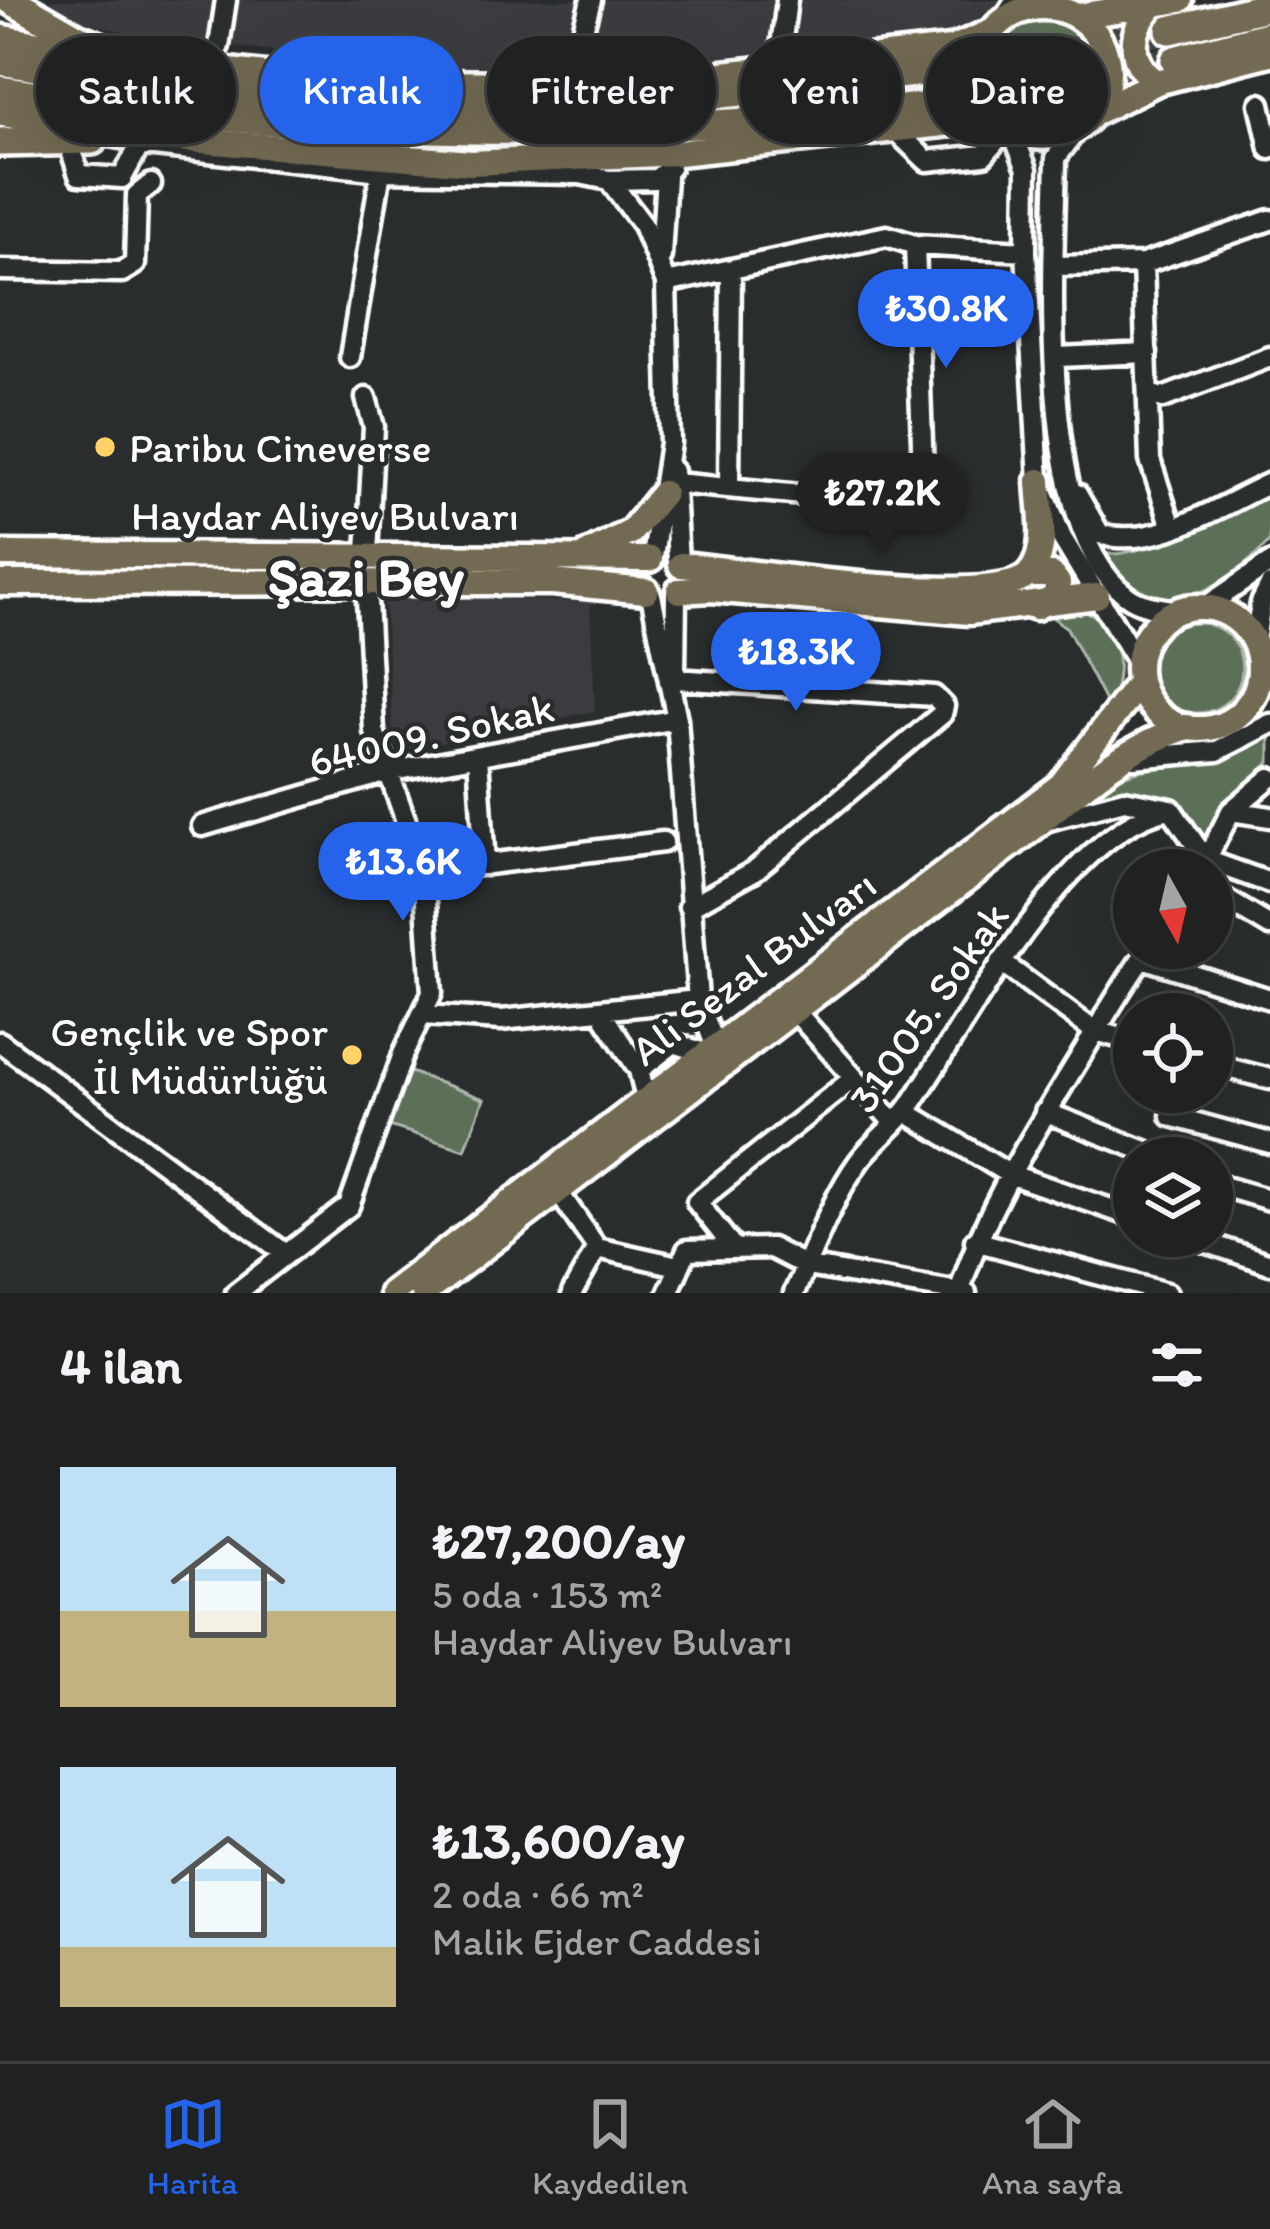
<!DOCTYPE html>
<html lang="tr">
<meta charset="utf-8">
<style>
:root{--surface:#202222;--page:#282a2a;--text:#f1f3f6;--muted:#a2a4a5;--line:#3d3f40;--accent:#2563eb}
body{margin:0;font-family:Itim,sans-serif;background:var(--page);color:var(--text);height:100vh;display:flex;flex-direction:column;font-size:45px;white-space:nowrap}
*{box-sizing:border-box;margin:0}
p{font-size:39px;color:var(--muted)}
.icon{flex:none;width:66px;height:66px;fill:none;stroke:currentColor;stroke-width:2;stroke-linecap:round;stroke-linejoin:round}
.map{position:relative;height:1293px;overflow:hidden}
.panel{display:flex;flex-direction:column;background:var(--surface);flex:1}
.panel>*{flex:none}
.top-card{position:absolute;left:36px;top:36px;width:1200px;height:108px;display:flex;gap:24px}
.needle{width:78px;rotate:172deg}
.tools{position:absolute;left:1113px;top:849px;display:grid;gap:24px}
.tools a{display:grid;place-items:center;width:120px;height:120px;border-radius:50%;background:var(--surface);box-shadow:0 12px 48px #0002,0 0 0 3px var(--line);font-size:60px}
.price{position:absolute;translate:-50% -102px;padding:0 27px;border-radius:42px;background:var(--accent);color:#fff;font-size:39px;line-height:78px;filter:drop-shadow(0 3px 6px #0008)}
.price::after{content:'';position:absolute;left:50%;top:72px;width:36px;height:27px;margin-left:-18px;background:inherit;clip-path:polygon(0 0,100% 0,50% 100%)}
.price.on{background:#222;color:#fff}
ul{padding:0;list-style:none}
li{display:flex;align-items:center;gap:36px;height:300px;padding:0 60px}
li span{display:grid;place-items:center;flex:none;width:336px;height:240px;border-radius:0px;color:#555}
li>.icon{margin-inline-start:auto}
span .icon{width:144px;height:144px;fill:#fffc;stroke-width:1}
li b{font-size:51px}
h2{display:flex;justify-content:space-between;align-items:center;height:144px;padding:0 60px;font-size:51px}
.chip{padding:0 42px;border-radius:54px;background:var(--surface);box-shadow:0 12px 48px #0002,0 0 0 3px var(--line);font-size:42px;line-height:108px}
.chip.on{background:var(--accent);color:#fff}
.menu{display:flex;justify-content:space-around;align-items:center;height:168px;border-top:3px solid var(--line);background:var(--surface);font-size:33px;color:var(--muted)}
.menu a{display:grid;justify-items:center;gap:6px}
.menu .on{color:var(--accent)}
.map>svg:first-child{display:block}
.built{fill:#3b3a3f}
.green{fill:#5c6f59;stroke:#aeb7ac;stroke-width:3}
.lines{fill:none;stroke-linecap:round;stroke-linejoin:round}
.highway-tunnel{stroke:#3f4243;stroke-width:27;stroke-dasharray:27 14;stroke-linecap:butt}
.minor-casing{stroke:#fff;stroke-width:27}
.major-casing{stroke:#fff;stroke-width:33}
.highway-casing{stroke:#fff;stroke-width:36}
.minor{stroke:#2a2d2e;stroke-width:18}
.major{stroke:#736b52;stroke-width:24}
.highway{stroke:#736b52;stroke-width:27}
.poi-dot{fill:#ffd166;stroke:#2a2d2e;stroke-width:4.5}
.labels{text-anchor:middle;stroke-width:9;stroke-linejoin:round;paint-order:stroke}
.poi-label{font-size:42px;fill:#fff;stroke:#2a2d2e;text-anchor:start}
.street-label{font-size:42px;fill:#fff;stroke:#2a2d2e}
.district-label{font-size:54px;font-weight:bold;fill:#fff;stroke:#2a2d2e}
</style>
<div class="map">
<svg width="1270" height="1293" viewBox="0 0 1270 1293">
<rect width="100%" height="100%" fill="#2a2d2e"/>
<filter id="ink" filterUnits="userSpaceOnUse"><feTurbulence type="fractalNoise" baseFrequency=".00833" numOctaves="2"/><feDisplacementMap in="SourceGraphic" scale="24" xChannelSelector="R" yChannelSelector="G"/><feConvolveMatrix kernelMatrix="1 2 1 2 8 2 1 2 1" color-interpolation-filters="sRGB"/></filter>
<g filter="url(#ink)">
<path class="built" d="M42 0H1004L943 42 593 69 413 68 127 33 63 16Z
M384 595 590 602 595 711 407 749 393 734Z"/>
<path class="green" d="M984 68a56 56 0 1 1 112 0a56 56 0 1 1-112 0Z
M1270 491V541C1240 574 1166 629 1122 585 1114 577 1108 562 1102 553 1141 562 1231 508 1270 491Z
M1078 610C1126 618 1124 675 1109 709L1067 628 1052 617Z
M1152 668a45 45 0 1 1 90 0a45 45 0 1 1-90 0Z
M1270 735V762L1231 800 1204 840C1166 781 1149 795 1085 796 1146 750 1209 779 1270 735Z
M405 1070 484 1099 465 1150 386 1125Z"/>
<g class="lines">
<path class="highway-tunnel" d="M941 70 1056 54 1170 30
M948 104 1175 60"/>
<g class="minor-casing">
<path id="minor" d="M1003 20 1016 0
M584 26 591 0
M219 46 226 0
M778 70 787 0
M1260 104 1270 149
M1078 128 1056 158C1054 265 1035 526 1126 595 1141 607 1161 608 1179 611
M1011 129 1027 169 1026 251 1039 481 1062 538 1138 663
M895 130 927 161 984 155 1008 127
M68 141 79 175 122 178 139 147
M136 144 381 171 580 174 609 180 643 225 666 283 670 443 653 557
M609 180 656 179 670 168
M661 256 666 176
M1143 264 1150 460 1172 527
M1055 266 1143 264 1270 220
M0 270 122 272 135 264 137 195 151 184
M666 283 887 236 915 245 1026 251
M350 357 381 171
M1058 357 1147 353
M1148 394 1163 398 1270 357
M366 398 374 427 367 553
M673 471 678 562
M675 483 918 506 924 500 915 245
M729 486 731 270
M1077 494 1100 534C1156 550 1219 506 1270 483
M651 595 677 719 698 1000 715 1045
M1205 607 1270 563
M1255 641 1261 603 1270 585
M675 671 676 594
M675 679 934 696 944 706 942 714 754 871 689 907
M478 756 485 865
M1133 758 1217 751 1270 724
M1231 811 1270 817
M1045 821 1124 800 1171 809 1206 860 1270 883
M202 826 387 772 677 719
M1203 866 1231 811 1270 778
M424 872 663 842
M1212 891 1270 926
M1142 958 1270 999
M1001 962 1093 1030 1134 1042
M795 1011 894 1123
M423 1015 501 1020 698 1000
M606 1020 639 1070
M0 1042 286 1254
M1212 1064 1270 1079
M646 1098 639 1070 674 1043 704 1053
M906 1112 1009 1174 1134 1217
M1045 1112 1163 1158
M1171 1116 1270 1143
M1212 1183 1270 1200
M557 1190 597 1248 678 1266
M1187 1236 1270 1264
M975 1241 1167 1293
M732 1246 697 1202 854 1078
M236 1293 349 1206 403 1054 432 993 424 872 374 731 366 581
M572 1293 597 1248
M668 1293 687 1250 771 1248 806 1266 966 1293
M794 1293C813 1250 832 1198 859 1161 874 1141 895 1126 909 1107 967 1023 1066 827 1171 809
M959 1293C984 1212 1027 1144 1071 1072 1097 1030 1120 988 1149 948"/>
</g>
<g class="major-casing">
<path id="major" d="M978 72a65 65 0 1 1 130 0a65 65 0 1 1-130 0Z
M1150 8C1130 32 1127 63 1157 82
M1078 16 1180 0
M137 61 330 82 621 85 951 49 991 32
M1096 112 1157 82 1270 53
M129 135 471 163 678 153 961 122 1003 123
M0 554 650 559
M588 554 631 532 663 493
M681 565C739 570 1003 614 1032 571 1049 546 1040 509 1039 481
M1030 575H1052L1058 583 1055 597 1036 607
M0 583 552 582 646 591
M679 591 711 589 969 612 1097 596
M1138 668a61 61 0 1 1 122 0a61 61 0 1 1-122 0Z
M392 1293 1061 785 1139 683
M424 1293 1037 825C1085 784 1126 747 1187 727"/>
</g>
<g class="highway-casing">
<path id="highway" d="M11 0 77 38 137 61
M1170 30 1270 6
M0 39 91 54
M1175 60 1270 35
M0 61C132 84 263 101 397 106 579 113 761 91 941 70
M0 90C324 141 623 141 948 104
M0 112 129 135
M0 142 92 140"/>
</g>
<use href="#minor" class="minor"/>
<use href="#major" class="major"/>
<use href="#highway" class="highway"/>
</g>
</g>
<g class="poi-dot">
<circle cx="105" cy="447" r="12"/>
<circle cx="352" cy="1055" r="12"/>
</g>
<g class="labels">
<g class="poi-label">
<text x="129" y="462">Paribu Cineverse</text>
<text x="328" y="1046" text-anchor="end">Gençlik ve Spor<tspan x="328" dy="48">İl Müdürlüğü</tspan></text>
</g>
<g class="street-label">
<text x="325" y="530">Haydar Aliyev Bulvarı</text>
<text transform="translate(431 734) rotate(-13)" y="15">64009. Sokak</text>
<text transform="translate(753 967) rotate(-37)" y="15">Ali Sezal Bulvarı</text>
<text transform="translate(928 1007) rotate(-55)" y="15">31005. Sokak</text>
</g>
<g class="district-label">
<text x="366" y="596">Şazi Bey</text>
</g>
</g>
</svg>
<div class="tools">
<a><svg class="needle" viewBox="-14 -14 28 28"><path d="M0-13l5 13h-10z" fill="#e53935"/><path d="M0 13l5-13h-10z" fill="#a2a4a5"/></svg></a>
<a><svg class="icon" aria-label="locate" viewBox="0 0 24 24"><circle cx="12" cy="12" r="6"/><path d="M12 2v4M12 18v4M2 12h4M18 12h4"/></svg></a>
<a><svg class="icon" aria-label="layers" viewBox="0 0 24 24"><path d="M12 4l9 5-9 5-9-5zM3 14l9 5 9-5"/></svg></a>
</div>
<b class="price" style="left:946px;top:371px">₺30.8K</b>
<b class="price on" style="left:882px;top:555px">₺27.2K</b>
<b class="price" style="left:796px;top:714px">₺18.3K</b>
<b class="price" style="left:403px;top:924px">₺13.6K</b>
<div class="top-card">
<a class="chip">Satılık</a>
<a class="chip on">Kiralık</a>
<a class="chip">Filtreler</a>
<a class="chip">Yeni</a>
<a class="chip">Daire</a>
</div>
</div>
<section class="panel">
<h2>4 ilan<svg class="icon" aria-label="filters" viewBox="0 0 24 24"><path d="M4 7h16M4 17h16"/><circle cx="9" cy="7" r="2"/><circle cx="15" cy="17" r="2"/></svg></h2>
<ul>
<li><span style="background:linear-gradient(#bfe0f5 60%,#c2b280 0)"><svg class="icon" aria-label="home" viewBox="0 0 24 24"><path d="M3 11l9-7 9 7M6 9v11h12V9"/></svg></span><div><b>₺27,200/ay</b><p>5 oda · 153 m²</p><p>Haydar Aliyev Bulvarı</p></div></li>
<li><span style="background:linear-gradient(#bfe0f5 75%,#c2b280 0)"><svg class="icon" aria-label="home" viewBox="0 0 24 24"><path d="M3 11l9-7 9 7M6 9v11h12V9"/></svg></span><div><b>₺13,600/ay</b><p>2 oda · 66 m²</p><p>Malik Ejder Caddesi</p></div></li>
</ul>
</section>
<nav class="menu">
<a class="on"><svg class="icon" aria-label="map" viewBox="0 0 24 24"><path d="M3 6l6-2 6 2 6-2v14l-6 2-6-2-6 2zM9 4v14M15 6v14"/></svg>Harita</a>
<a><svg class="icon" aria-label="saved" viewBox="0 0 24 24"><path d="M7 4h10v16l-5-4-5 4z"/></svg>Kaydedilen</a>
<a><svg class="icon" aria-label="home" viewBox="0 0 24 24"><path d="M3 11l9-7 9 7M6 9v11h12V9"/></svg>Ana sayfa</a>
</nav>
